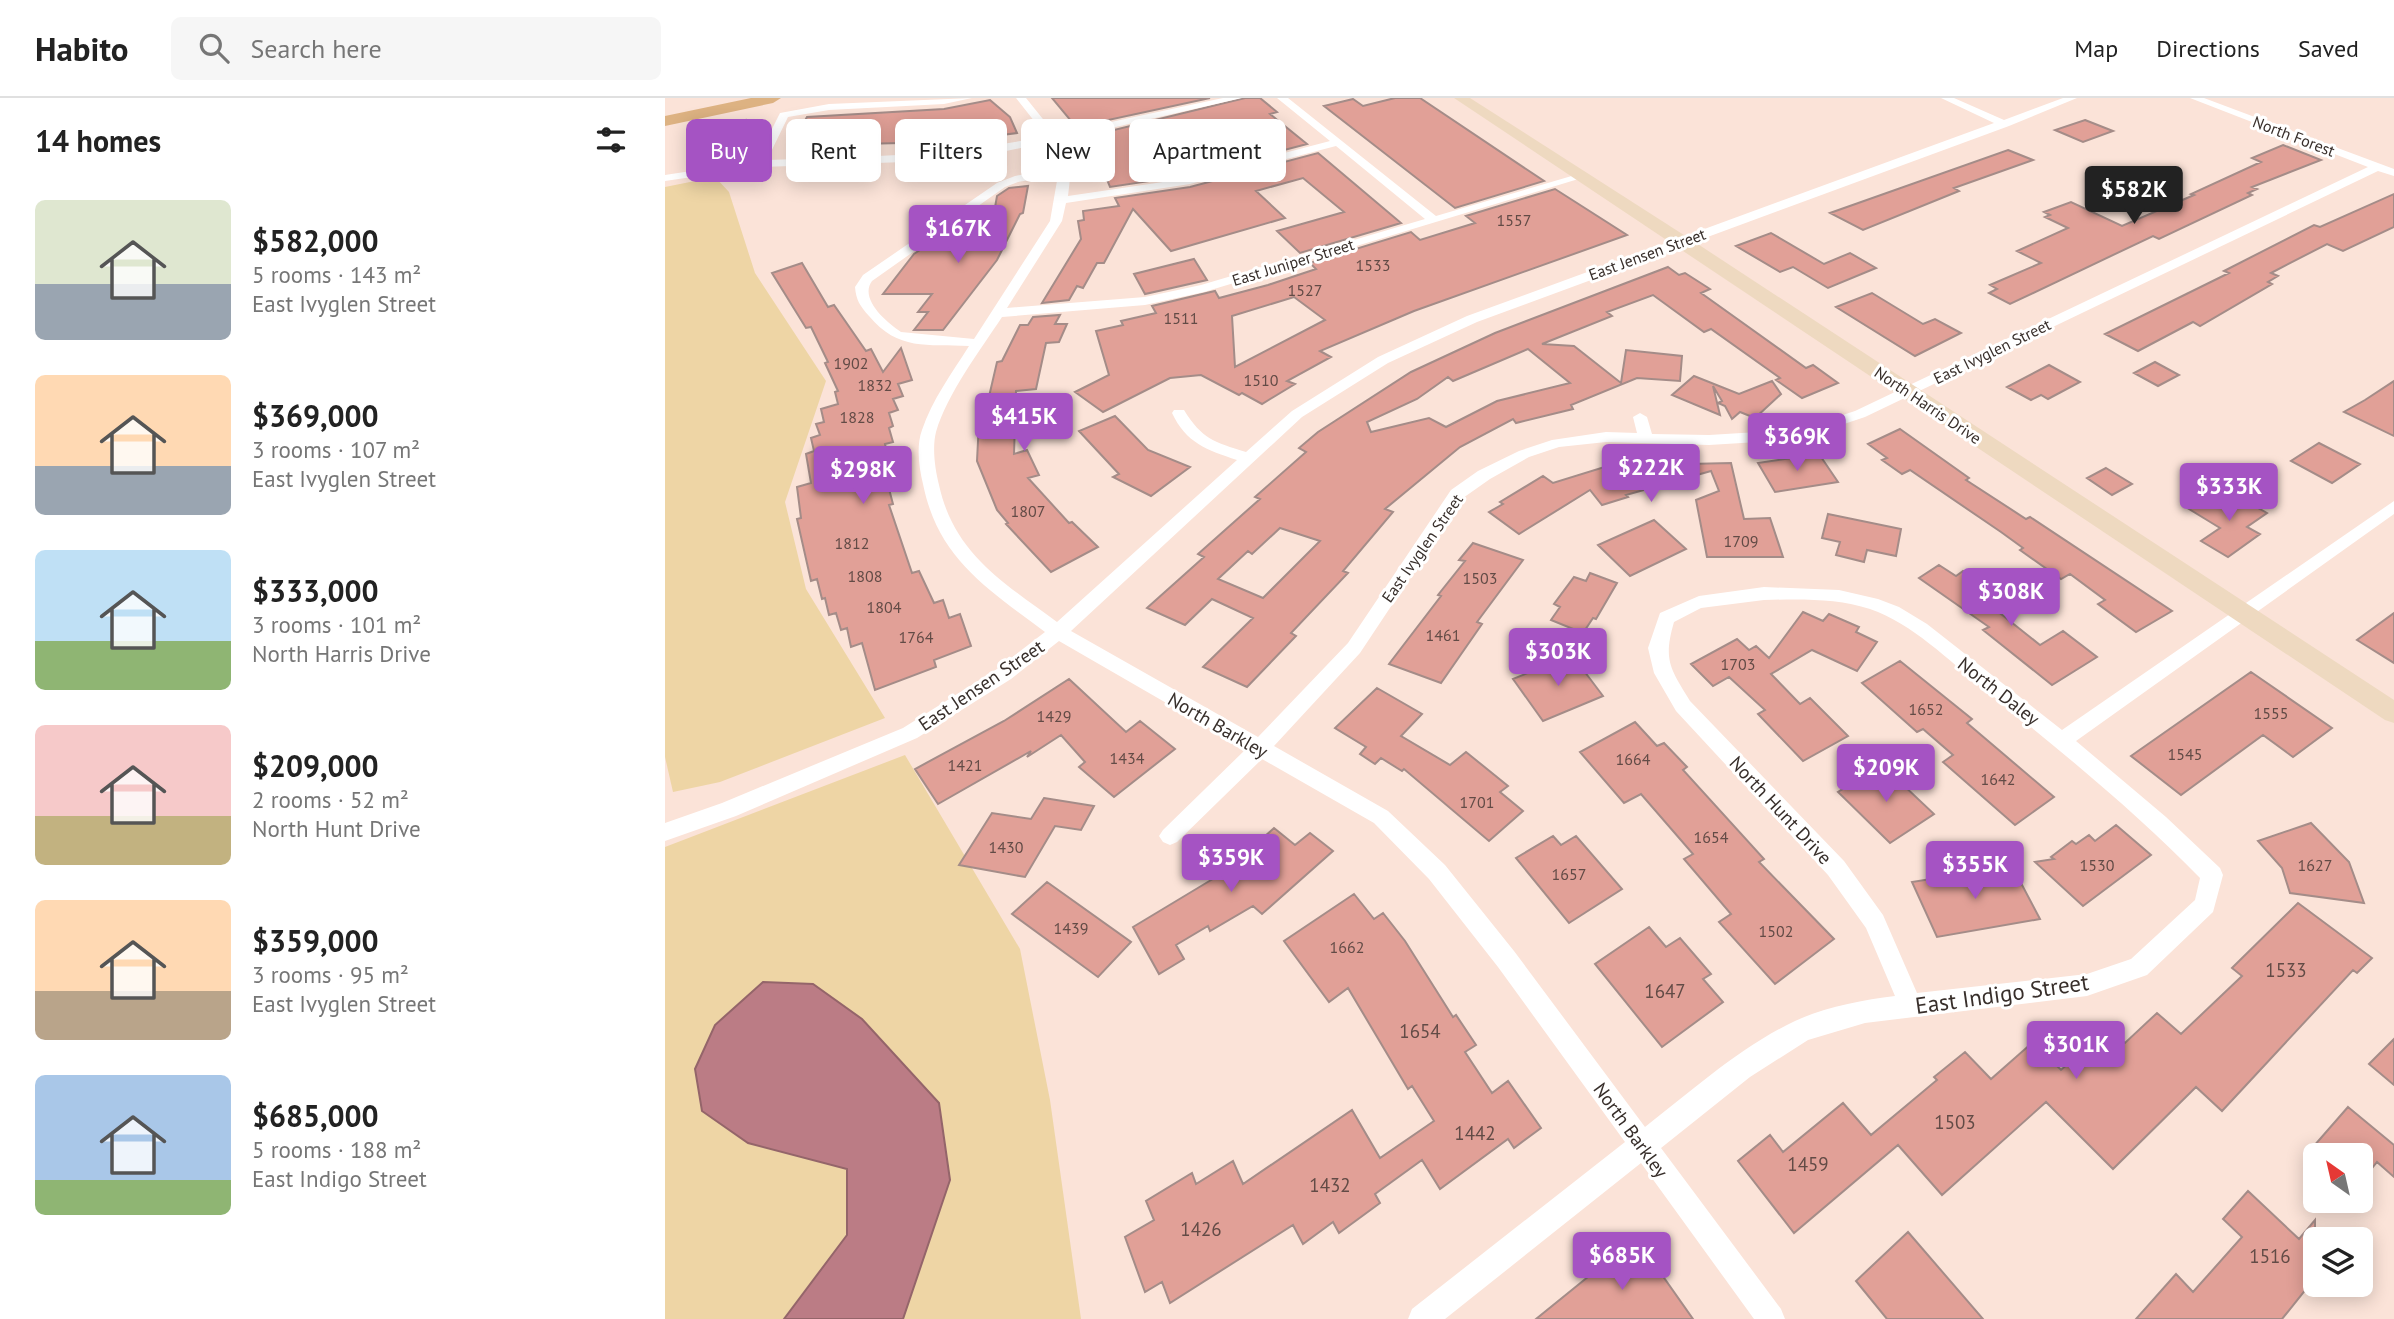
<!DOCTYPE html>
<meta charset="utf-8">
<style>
:root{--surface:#fff;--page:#f6f6f6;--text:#222;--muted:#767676;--line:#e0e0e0;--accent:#a553c3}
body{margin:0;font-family:"PT Sans",sans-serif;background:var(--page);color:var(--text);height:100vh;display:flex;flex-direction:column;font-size:26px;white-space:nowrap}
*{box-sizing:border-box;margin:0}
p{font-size:23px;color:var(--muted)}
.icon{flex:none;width:38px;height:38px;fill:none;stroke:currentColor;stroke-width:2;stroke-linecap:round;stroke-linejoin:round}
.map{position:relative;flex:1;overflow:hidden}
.panel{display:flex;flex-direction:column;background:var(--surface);width:665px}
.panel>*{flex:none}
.banner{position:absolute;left:21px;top:21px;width:665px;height:63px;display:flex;gap:14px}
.needle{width:46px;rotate:326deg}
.buttons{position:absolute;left:1638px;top:1045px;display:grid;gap:14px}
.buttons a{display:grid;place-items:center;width:70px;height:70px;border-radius:10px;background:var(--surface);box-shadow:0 4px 18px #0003;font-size:35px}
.price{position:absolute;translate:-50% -60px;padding:0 16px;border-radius:7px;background:var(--accent);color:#fff;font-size:23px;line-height:46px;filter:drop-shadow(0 2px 4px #0008)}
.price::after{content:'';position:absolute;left:50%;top:42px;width:21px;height:16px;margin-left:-10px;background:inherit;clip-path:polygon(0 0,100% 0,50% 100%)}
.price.active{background:#222;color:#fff}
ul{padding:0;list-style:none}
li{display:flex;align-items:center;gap:21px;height:175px;padding:0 35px}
li span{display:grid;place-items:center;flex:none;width:196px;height:140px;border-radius:10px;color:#555}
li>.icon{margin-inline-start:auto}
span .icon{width:84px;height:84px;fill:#fffc;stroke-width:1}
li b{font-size:30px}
h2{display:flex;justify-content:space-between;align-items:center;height:84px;padding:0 35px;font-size:30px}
.pill{padding:0 24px;border-radius:10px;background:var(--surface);box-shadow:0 4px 18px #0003;font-size:24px;line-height:63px}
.pill.active{background:var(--accent);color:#fff}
header{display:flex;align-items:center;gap:42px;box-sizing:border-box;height:98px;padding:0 35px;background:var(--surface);border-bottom:2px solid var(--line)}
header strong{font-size:33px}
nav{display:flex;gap:38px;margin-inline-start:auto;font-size:24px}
.search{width:490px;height:63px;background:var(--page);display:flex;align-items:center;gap:18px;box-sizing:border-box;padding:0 24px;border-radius:10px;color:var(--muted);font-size:26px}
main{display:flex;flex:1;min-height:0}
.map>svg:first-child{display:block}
.green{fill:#eed5a5}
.water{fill:#bb7c85;stroke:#94656a;stroke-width:2}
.building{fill:#e1a097;stroke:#a48c88;stroke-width:2;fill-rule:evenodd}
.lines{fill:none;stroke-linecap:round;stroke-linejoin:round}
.street{fill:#fff;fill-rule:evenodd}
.secondary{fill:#eed9c0;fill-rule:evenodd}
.primary{fill:#ddb282;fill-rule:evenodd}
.labels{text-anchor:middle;stroke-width:6;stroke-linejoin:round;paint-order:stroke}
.far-street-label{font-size:16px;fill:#382f2b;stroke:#fff}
.number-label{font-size:16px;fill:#624b46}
.street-label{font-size:19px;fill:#382f2b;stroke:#fff}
.near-number-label{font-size:19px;fill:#624b46}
.near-street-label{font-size:23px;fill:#382f2b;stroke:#fff}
</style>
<header>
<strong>Habito</strong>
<div class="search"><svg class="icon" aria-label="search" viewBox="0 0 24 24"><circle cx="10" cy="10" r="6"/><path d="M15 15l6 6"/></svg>Search here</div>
<nav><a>Map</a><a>Directions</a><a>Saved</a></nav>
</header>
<main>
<section class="panel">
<h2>14 homes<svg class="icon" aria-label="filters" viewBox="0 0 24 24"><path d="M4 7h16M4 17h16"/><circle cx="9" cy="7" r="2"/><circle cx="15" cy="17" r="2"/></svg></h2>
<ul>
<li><span style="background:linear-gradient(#dfe7d0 60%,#9aa5b1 0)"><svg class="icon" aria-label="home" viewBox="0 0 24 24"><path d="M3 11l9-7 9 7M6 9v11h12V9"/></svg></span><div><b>$582,000</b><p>5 rooms · 143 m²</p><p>East Ivyglen Street</p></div></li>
<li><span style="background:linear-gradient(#ffd9b3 65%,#9aa5b1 0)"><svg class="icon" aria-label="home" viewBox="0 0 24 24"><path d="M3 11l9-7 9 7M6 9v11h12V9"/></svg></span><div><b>$369,000</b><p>3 rooms · 107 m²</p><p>East Ivyglen Street</p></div></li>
<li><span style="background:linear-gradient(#bfe0f5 65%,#8fb573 0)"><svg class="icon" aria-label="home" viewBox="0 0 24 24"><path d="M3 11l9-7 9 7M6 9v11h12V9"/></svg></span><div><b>$333,000</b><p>3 rooms · 101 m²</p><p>North Harris Drive</p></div></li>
<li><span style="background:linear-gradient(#f6c9c9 65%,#c2b280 0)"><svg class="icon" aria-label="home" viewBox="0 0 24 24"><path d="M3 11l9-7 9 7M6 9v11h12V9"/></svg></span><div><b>$209,000</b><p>2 rooms · 52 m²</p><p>North Hunt Drive</p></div></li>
<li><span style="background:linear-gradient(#ffd9b3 65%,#b9a48a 0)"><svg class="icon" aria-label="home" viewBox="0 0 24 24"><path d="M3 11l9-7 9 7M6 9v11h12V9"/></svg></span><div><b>$359,000</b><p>3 rooms · 95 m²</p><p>East Ivyglen Street</p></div></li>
<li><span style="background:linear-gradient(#a9c7e8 75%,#8fb573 0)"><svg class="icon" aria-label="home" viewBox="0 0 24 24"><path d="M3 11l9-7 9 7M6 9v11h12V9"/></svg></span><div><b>$685,000</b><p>5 rooms · 188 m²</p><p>East Indigo Street</p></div></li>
</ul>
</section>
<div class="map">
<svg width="1729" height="1221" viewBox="0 0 1729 1221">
<rect width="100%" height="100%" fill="#fbe3d8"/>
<path class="green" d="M50 79 64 94 90 175 161 283 120 404 141 491 220 620 55 684 8 694 0 659V89Z
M240 657 355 851 385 1002 416 1221H0V749Z"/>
<path class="water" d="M98 884 148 886 197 921 274 1005 285 1082 238 1221H119L182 1137V1071L83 1045 37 1013 30 971 50 927Z"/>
<path class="building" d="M387 0H545L411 29Z
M580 0H595L612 14 605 16 642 46 524 77 445 89 434 62 418 44 423 43 420 39Z
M730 0H755L879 83 790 110 659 8 688 1 698 8Z
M325 2 345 19 352 35 281 44 193 46 123 53 142 19 279 11Z
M81 22 93 50 61 57 53 36 57 35 54 27Z
M1420 22 1448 33 1418 44 1390 32Z
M1618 47 1656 62 1587 89 1592 91 1583 95 1587 97 1494 141 1488 138 1345 206 1324 195 1332 191 1325 187 1376 165 1352 153 1403 130 1380 119 1385 117 1379 114 1406 104 1457 128 1529 97 1526 96 1596 64 1587 60Z
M1343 52 1368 62 1289 90 1294 93 1198 132 1165 115Z
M653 55 736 125 635 155 612 133 679 114 638 80 591 93 620 120 506 153 468 111 439 165H432L418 190 412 188 404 202 377 205 416 141 413 123 419 122 418 113 454 108 450 100 525 89Z
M363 88 358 115 355 116 332 162 278 232H249L263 214H253L267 196H218L249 156 267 144 316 143 329 115 332 98 344 90Z
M890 91 962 137 749 213 655 253 666 259 622 283 630 286 597 306 577 295 574 297 536 277 505 280 438 314 410 294 444 277 431 233 458 227 456 223 491 215 487 208 550 193 554 200 603 187 651 171 645 165 746 134 755 142 810 125 801 118ZM629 199 660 222 570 269 567 218Z
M1729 96V129L1678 153 1662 146 1606 175 1613 178 1603 184 1607 186 1535 228 1528 224 1473 253 1440 236 1564 175 1559 173 1649 127 1655 129Z
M1106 135 1159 166 1185 155 1211 170 1163 190 1128 169 1115 174 1071 148Z
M529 161 542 182 480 196 469 176Z
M137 165 163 209 169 207 201 253 206 251 218 274 236 250 247 282 233 286 238 298 228 301 233 312 224 315 228 328 224 330 228 344 220 346 223 359 216 361 228 406 224 407 247 475 254 473 269 505 278 502 284 520 295 516 306 548 269 562 271 569 210 592 197 545 186 549 182 530 176 532 171 515 164 517 160 500 157 501 152 481 146 483 132 421 136 420 132 389 146 385 141 356 149 353 146 340 155 337 151 326 159 324 156 311 173 306 170 294 173 293 160 265 163 264 146 229 141 230 107 175Z
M1003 169 1014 177 1020 175 1045 191 1036 195 1141 270 1148 267 1173 285 1137 300 1111 282 1115 280 1046 231 1039 234 988 197 942 214 947 218 877 246 909 248 956 285 961 252 1017 258 1015 283 972 280 906 307 908 311 851 325 848 321 795 349 720 411 728 414 678 473 683 475 626 535 631 538 582 589 538 569 588 520 547 501 520 527 482 510 539 459 533 456 595 401 590 399 641 354 634 350 653 334 746 274 830 235ZM863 251 905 285 832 303 781 329 764 320 706 334 702 324 752 301 783 279 788 283ZM615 430 655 443 598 500 553 481 583 453 587 456Z
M1207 195 1258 226 1270 221 1296 235 1250 258 1171 209Z
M395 217 390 226H402L394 244 381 245 371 291 351 293 349 356 362 352 374 377 363 380 404 425 407 424 433 449 386 474 341 426 343 425 332 412 312 363 315 304 323 303 332 264 337 263 355 227H363L368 219Z
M1490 264 1514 277 1493 288 1469 275Z
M1384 267 1415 284 1383 301 1376 297 1366 302 1342 289Z
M1029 278 1074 296 1107 283 1116 296 1090 320 1075 314 1067 321 1060 308 1053 305 1057 303 1048 288 1055 317 1007 297Z
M1729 283V338L1679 314 1700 302Z
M450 318 483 352 525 369 486 398 448 379 454 376 414 333Z
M1235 331 1304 380 1301 382 1361 421 1365 419 1507 513 1471 534 1433 506 1440 502 1405 476 1396 481 1355 452 1358 450 1336 434 1245 372 1237 376 1217 362 1222 360 1203 346Z
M1654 345 1695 366 1667 385 1626 363Z
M1154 356 1173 384 1110 394 1093 365Z
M959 363 961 367 975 363 979 367 1066 365 1079 421 1105 420 1118 459H1042L1031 402 1054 393 1046 373 961 397 963 399 937 407 925 392 854 436 824 414 838 406 835 404 878 378 888 385Z
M1441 370 1467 386 1447 397 1422 380Z
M1568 396 1602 415 1582 429 1595 436 1563 459 1536 443 1555 430 1524 411 1541 400 1552 407Z
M1163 416 1236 431 1231 458 1202 452 1199 464 1171 457 1175 444 1157 440Z
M989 422 1021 451 965 478 933 447Z
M808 445 858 462 812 524 817 526 776 585 724 566 776 498 773 497 800 463 794 462Z
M1274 467 1291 478 1298 473 1322 490 1317 494 1332 504 1326 508 1375 547 1398 533 1432 559 1387 587 1318 532 1324 529 1254 480Z
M925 475 952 485 931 521 928 520 918 535 886 522 895 509 889 506 909 479 921 483Z
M1138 514 1158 523 1164 516 1194 529 1191 534 1212 544 1192 573 1147 552 1106 576 1135 606 1145 600 1183 638 1138 663 1093 616 1100 612 1064 579 1048 588 1026 566 1072 541 1084 552 1091 548 1104 560Z
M1729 515V565L1692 542Z
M907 557 938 598 878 623 848 581Z
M1235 563 1307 621 1302 625 1389 699 1350 727 1278 664 1288 657 1258 631 1252 634 1197 585Z
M1586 574 1667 630 1628 659 1598 637 1516 697 1466 658Z
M404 581 461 634 475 623 510 651 449 699 414 669 420 664 396 637 362 659 366 653 273 706 250 671 339 623Z
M712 590 757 616 736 638 785 667 801 654 843 688 835 694 858 713 824 743 739 671 737 673 716 660 710 666 695 656 701 649 670 630Z
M970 624 992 648 999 645 1022 669 1018 672 1099 761 1094 764 1169 841 1110 886 1054 824 1066 816 1019 761 1028 756 976 696 959 705 915 654Z
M1217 667 1269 716 1225 745 1173 694Z
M379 700 429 708 416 732 390 728 360 779 294 767 327 715 366 721Z
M1646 725 1684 764 1699 805 1625 795 1617 770 1593 743Z
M1451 727 1486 757 1418 808 1370 764 1389 761 1386 759 1407 743 1411 746 1424 737 1430 743Z
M609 730 630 747 645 735 668 753 597 816 588 808 545 833 543 828 511 847 519 861 494 876 468 829 561 773Z
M888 738 896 747 911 738 957 791 904 825 851 760Z
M1347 768 1375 821 1272 839 1247 784Z
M382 784 466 844 433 879 347 816Z
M689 796 709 821 718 815 740 843 788 919 791 917 811 947 800 954 827 995 843 983 876 1030 849 1050 843 1041 775 1091 757 1062 710 1096 715 1105 674 1135 668 1124 638 1146 628 1127 505 1205 497 1184 480 1194 460 1139 489 1122 481 1103 527 1075 531 1086 568 1063 578 1086 687 1012 715 1060 769 1023 747 988 743 991 683 890 664 904 619 843Z
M1633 805 1707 860 1692 875 1688 872 1557 1013 1531 989 1448 1071 1381 1004 1277 1097 1233 1047 1129 1135 1073 1063 1105 1037 1118 1054 1178 1005 1206 1037 1272 982 1269 979 1300 954 1326 981 1368 944 1396 972 1419 952 1425 957 1449 935 1460 945 1492 915 1516 936 1577 878 1567 870Z
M984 829 1001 849 1015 840 1046 876 1038 881 1058 904 997 949 930 866Z
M1729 941V987L1704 966Z
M1683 1009 1729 1047V1079L1712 1064 1696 1084V1057H1641Z
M1583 1093 1634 1141 1650 1122V1180L1617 1221H1471L1511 1176 1528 1194 1577 1139 1558 1121Z
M1243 1134 1318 1221H1222L1191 1183Z
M971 1140 1028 1221H871Z"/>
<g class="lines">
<path class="street" d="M307 0 279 6 164 12 123 19 102 62C196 59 289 58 381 38L351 0H361L390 36 558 0H577L394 42 406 72 403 98 525 80 665 43 612 0H623L771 118 910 77 920 79 539 194 480 207 337 219C316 251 282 296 271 334 267 350 270 371 274 387 289 456 339 485 392 524L572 362C542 352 521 345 507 315L509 312H519C537 341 549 344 581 354L627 313 713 259 802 218 1329 25 1276 0H1289L1339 22 1398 0H1412L1344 28 812 224 723 265 637 319 406 533 593 639 683 545 786 392 813 373 854 353 887 342 941 334 972 335 968 319 975 315 982 319 987 336 1044 337 1093 334 1141 329 1190 313 1703 69 1525 0H1539L1729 71V78L1713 73 1200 319 1143 338 1093 344 1044 347 941 344 894 349 864 359 825 381 798 400 695 555 609 648 723 713 780 767 849 853 980 1029C1028 992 1075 949 1130 923 1160 909 1197 902 1230 898L1201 830 1163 777 1011 613 989 575 983 550 995 515 1034 498 1099 489 1174 492 1213 501 1234 509 1262 526 1397 632 1729 403V416L1411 643 1501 719 1555 770 1558 777 1548 814 1482 877 1422 898 1200 925 1143 942 1085 979 996 1050 1116 1211 1120 1221H1089L976 1065 780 1221H743L747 1211 960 1044 833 869 764 781 709 725 597 661 512 744 505 747 498 744 494 738 498 732 581 651 394 543 346 581 252 640 71 718 0 743V725L57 705 238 630 332 571 380 534C323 491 273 461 258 386 254 370 251 348 257 332 267 302 287 275 304 248 262 246 233 253 204 218 195 208 191 202 190 189L198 177 332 85 350 78 393 70 384 44 327 56 240 64 95 69 0 83V77L91 63 115 15 164 6ZM671 48 760 121 536 187 480 199 342 210 397 123 401 105 525 86ZM393 77 385 123 309 241 236 234C221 224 194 201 207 183L340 89 353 84ZM1099 502C1134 501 1172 500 1205 511 1248 526 1283 562 1318 590 1393 651 1468 711 1535 780L1530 802 1466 861 1422 876 1252 895 1218 817 1179 763 1025 603C1005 570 998 562 1009 524L1036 510Z"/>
<path class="secondary" d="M789 0H805L1022 139 1729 602V625L1720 622Z"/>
<path class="primary" d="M86 0H116L108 5 0 28V18Z"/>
</g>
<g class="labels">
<g class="far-street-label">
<text transform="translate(1629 38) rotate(21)" y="6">North Forest</text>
<text transform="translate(982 156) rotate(-20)" y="6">East Jensen Street</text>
<text transform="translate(628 164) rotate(-17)" y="6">East Juniper Street</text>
<text transform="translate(1327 253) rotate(-26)" y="6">East Ivyglen Street</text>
<text transform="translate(1263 307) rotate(34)" y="6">North Harris Drive</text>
<text transform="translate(757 450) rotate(-55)" y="6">East Ivyglen Street</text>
</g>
<g class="number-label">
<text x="849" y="128">1557</text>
<text x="708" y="173">1533</text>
<text x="640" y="198">1527</text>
<text x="516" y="226">1511</text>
<text x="186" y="271">1902</text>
<text x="596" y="288">1510</text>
<text x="210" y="293">1832</text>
<text x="192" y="325">1828</text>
<text x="363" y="419">1807</text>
<text x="1076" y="449">1709</text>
<text x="187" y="451">1812</text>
<text x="200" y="484">1808</text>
<text x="815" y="486">1503</text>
<text x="219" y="515">1804</text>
<text x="778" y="543">1461</text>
<text x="251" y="545">1764</text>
<text x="1073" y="572">1703</text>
<text x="1261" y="617">1652</text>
<text x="1606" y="621">1555</text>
<text x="389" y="624">1429</text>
<text x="1520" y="662">1545</text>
<text x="462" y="666">1434</text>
<text x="968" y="667">1664</text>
<text x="300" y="673">1421</text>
<text x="1333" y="687">1642</text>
<text x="812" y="710">1701</text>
<text x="1046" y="745">1654</text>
<text x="341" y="755">1430</text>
<text x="1432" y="773">1530</text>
<text x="1650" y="773">1627</text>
<text x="904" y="782">1657</text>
<text x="406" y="836">1439</text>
<text x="1111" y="839">1502</text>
<text x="682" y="855">1662</text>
</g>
<g class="street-label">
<text transform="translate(316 587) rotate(-34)" y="7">East Jensen Street</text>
<text transform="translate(1334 593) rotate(38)" y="7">North Daley</text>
<text transform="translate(553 627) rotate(30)" y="7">North Barkley</text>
<text transform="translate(1116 712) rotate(47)" y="7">North Hunt Drive</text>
<text transform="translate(966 1032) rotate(54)" y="7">North Barkley</text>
</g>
<g class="near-number-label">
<text x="1621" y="879">1533</text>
<text x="1000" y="900">1647</text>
<text x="755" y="940">1654</text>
<text x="1290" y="1031">1503</text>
<text x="810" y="1042">1442</text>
<text x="1143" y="1073">1459</text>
<text x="665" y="1094">1432</text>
<text x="536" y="1138">1426</text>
<text x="1605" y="1165">1516</text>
</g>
<g class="near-street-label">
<text transform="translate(1337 896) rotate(-8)" y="8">East Indigo Street</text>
</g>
</g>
</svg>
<div class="buttons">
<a><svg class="needle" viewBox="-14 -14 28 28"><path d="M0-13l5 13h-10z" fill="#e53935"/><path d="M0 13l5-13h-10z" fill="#767676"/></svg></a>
<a><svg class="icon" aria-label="layers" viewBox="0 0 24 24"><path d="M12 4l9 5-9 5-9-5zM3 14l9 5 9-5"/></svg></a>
</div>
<b class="price active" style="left:1469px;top:128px">$582K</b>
<b class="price" style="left:293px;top:167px">$167K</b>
<b class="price" style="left:359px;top:355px">$415K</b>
<b class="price" style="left:1132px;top:375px">$369K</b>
<b class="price" style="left:986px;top:406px">$222K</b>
<b class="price" style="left:198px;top:408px">$298K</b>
<b class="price" style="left:1564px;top:425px">$333K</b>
<b class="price" style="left:1346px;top:530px">$308K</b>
<b class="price" style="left:893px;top:590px">$303K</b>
<b class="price" style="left:1221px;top:706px">$209K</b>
<b class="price" style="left:566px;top:796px">$359K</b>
<b class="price" style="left:1310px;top:803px">$355K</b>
<b class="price" style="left:1411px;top:983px">$301K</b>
<b class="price" style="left:957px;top:1194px">$685K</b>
<div class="banner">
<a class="pill active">Buy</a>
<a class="pill">Rent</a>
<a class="pill">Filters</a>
<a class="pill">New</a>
<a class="pill">Apartment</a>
</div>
</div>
</main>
